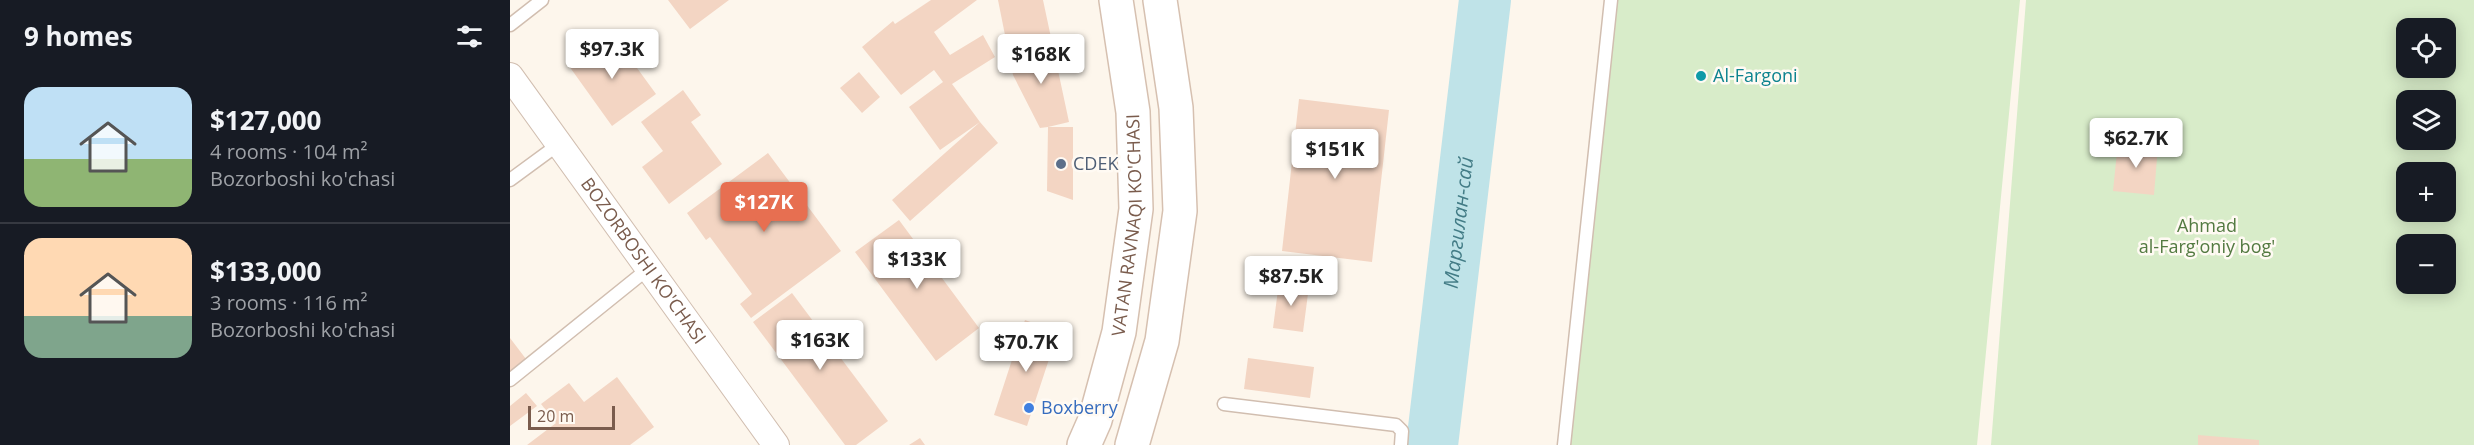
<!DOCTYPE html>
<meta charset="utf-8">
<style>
:root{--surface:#171b24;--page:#242831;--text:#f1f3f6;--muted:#9ea1a6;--line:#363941;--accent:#e76f51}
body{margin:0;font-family:"Open Sans",sans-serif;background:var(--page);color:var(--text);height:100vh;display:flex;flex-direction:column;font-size:22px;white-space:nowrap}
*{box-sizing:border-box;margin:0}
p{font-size:20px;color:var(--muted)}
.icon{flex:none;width:33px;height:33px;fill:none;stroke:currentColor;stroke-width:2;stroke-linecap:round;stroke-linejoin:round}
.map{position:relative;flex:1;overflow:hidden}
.panel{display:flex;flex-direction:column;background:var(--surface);width:510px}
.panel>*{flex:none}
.fabs{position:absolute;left:1886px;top:18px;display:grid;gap:12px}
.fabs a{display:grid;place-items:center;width:60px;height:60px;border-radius:12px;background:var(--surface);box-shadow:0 3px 15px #0003;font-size:30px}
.scale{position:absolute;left:18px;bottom:15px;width:87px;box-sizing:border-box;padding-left:6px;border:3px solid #7a5c4d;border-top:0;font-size:16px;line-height:21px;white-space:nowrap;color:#7a5c4d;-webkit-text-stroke:4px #fffaf3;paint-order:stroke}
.price{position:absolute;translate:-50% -51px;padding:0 14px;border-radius:6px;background:#fff;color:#222;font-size:20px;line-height:39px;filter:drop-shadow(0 2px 3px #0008)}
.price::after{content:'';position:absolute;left:50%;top:36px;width:18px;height:14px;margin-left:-9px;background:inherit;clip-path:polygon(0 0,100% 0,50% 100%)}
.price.on{background:var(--accent);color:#fff}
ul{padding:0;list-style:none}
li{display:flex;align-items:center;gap:18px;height:150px;padding:0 24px}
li+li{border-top:2px solid var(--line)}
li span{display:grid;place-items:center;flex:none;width:168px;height:120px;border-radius:18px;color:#555}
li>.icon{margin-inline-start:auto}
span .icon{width:72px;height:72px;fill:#fffc;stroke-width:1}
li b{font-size:26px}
h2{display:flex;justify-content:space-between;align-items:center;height:72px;padding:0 24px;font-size:26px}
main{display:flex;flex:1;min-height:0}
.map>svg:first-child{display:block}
.green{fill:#d8ecc9;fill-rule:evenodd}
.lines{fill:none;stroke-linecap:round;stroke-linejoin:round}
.river{stroke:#bfe3e8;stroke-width:52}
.building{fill:#f3d5c3}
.lane-casing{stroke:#d1beb0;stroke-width:15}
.street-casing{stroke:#d1beb0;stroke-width:28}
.secondary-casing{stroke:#d6c0b0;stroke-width:36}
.lane{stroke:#fff;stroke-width:12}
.street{stroke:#fff;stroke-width:26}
.secondary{stroke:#fff;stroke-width:33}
.culture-dot{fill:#0f9aa8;stroke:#fffaf3;stroke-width:2}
.service-dot{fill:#5c6f8a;stroke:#fffaf3;stroke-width:2}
.shop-dot{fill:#3f7fe0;stroke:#fffaf3;stroke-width:2}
.labels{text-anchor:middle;stroke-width:5;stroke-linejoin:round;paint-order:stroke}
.culture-label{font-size:18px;fill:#0d838f;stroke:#fffaf3;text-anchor:start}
.service-label{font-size:18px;fill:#4e5e75;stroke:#fffaf3;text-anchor:start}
.street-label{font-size:18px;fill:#7a5c4d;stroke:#fffaf3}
.park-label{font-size:18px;fill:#537a41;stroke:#fffaf3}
.shop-label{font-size:18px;fill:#366cbe;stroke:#fffaf3;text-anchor:start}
.water-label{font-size:20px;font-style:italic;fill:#437c86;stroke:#fffaf3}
</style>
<main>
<section class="panel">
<h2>9 homes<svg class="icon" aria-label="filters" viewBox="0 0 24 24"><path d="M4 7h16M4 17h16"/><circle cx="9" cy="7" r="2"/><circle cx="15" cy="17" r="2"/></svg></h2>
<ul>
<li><span style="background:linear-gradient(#bfe0f5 60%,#8fb573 0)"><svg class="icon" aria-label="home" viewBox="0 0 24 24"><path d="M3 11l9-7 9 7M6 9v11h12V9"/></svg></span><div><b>$127,000</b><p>4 rooms · 104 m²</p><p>Bozorboshi ko'chasi</p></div></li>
<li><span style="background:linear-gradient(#ffd9b3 65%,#7fa58c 0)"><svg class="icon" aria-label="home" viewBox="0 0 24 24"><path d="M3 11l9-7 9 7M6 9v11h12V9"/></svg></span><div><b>$133,000</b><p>3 rooms · 116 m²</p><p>Bozorboshi ko'chasi</p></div></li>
</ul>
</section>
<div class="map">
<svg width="1964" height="445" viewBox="0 0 1964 445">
<rect width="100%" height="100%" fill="#fdf6ec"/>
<path class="green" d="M1101 0H1510L1467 445H1054Z
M1516 0H1964V445H1481ZM1896 28H1935V68H1896ZM1896 100H1935V140H1896ZM1896 172H1935V212H1896ZM1896 244H1935V284H1896Z"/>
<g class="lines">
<path class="river" id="s1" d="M922 445 975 0"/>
</g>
<path class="building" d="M158 0H219L180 29Z
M421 0H467L424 32 440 55 473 35 485 57 442 84 470 122 430 150 399 107 433 82 424 70 391 95 352 47 383 21 385 24Z
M488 0H533L559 122 538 127H563V200L537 191 538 127 530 128 503 75Z
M103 35 146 94 102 126 59 66Z
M349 72 370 97 352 113 330 88Z
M173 90 191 115 181 122 212 164 159 204 132 167 153 151 131 122Z
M789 99 879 110 862 262 772 251Z
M470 122 488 143 400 221 382 200Z
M1608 142 1648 146 1644 195 1603 191Z
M258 153 331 251 241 318 230 304 242 294 200 237 196 240 177 213Z
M389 220 469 328 426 361 345 252Z
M769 282 799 286 793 332 763 328Z
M282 293 378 421 346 445H335L243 322Z
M515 320 548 332 517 426 484 415Z
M0 338 16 359 0 371Z
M738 358 804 367 800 398 734 389Z
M107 377 144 427 120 445H17L46 423 31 404 59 383 74 402Z
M16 393 27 406 0 426V406Z
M1688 435 1749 440V445H1688Z
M410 438 415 445H399Z"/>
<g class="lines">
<g class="lane-casing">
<path id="lane" d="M0 25 32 0
M0 180 49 144
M0 380 139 268
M714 404 886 425 892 431 891 445
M1054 445 1101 0"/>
</g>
<g class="street-casing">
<g id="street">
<path id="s2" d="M0 76 266 445"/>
</g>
</g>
<g class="secondary-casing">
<g id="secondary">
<path id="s3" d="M574 445 585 420 609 332 626 209 623 112 606 0"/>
<path d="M622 445 652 341 670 211 666 108 650 0"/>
</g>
</g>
<use href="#lane" class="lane"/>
<use href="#street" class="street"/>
<use href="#secondary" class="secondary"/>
</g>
<circle class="culture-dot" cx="1191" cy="76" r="6"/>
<circle class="service-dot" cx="551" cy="164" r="6"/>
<circle class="shop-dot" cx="519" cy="408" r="6"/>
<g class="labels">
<g class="culture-label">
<text x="1203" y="82">Al-Fargoni</text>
</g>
<g class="service-label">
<text x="563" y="170">CDEK</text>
</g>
<g class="street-label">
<text dy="6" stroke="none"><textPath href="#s3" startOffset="226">VATAN RAVNAQI KO'CHASI</textPath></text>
<text dy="6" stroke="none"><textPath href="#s2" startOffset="228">BOZORBOSHI KO'CHASI</textPath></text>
</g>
<g class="park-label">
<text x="1697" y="232">Ahmad<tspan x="1697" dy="21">al-Farg'oniy bog'</tspan></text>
</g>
<g class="shop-label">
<text x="531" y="414">Boxberry</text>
</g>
<g class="water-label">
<text dy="7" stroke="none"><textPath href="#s1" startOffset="224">Маргилан-сай</textPath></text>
</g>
</g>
</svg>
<div class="fabs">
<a><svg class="icon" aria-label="locate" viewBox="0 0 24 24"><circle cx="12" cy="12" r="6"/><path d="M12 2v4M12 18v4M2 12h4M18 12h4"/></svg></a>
<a><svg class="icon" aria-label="layers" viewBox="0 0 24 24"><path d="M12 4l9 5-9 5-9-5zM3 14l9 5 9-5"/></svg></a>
<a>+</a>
<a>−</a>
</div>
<div class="scale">20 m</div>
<b class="price" style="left:102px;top:80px">$97.3K</b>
<b class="price" style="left:531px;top:85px">$168K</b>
<b class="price" style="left:1626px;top:169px">$62.7K</b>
<b class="price" style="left:825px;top:180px">$151K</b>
<b class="price on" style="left:254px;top:233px">$127K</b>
<b class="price" style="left:407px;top:290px">$133K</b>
<b class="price" style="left:781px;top:307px">$87.5K</b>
<b class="price" style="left:310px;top:371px">$163K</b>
<b class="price" style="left:516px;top:373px">$70.7K</b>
</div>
</main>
